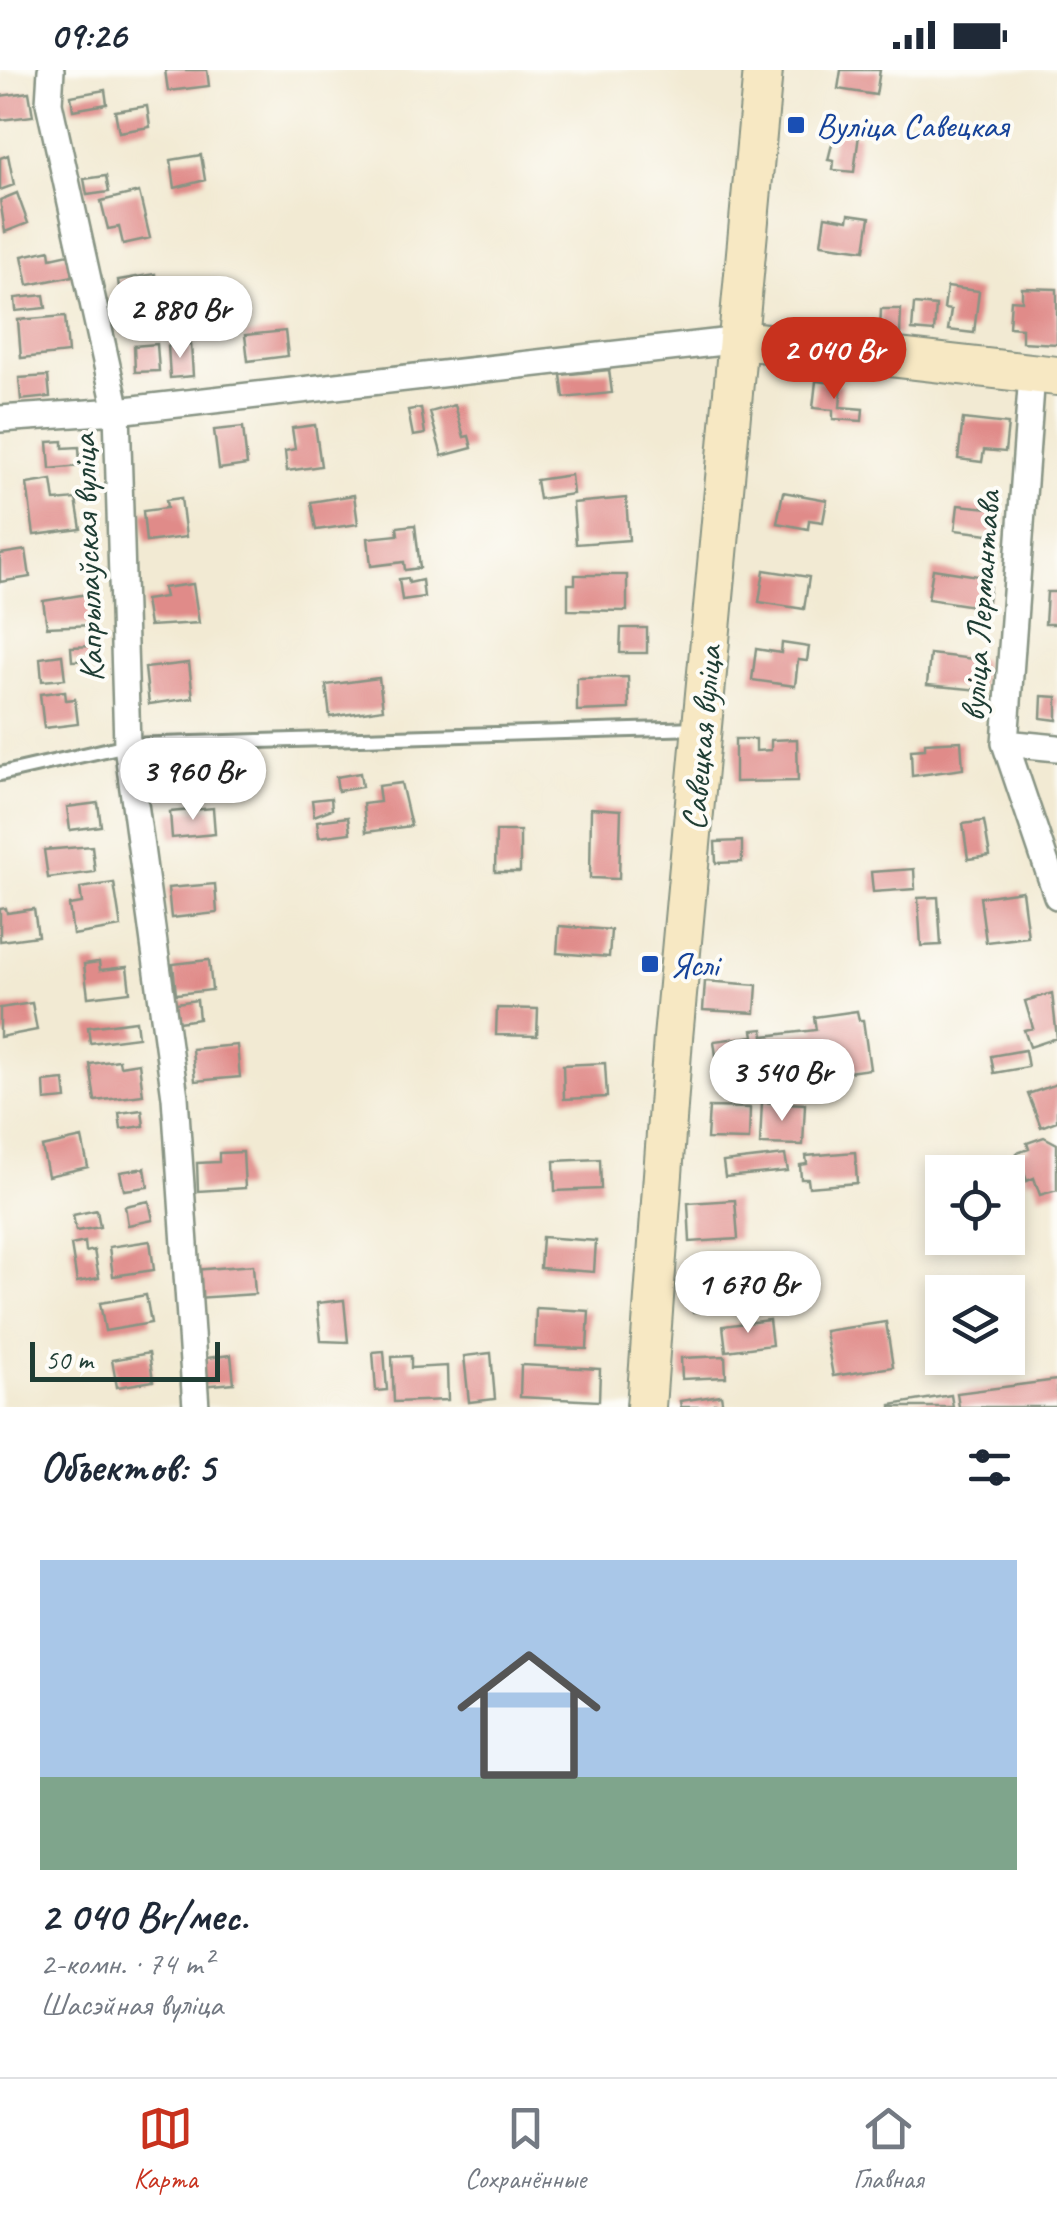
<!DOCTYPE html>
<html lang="ru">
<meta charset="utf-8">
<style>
:root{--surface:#fff;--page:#f6f6f7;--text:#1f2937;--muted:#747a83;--line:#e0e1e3;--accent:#c8321e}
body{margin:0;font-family:Caveat,sans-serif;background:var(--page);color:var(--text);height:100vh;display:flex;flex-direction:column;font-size:38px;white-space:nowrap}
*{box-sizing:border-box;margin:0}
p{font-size:32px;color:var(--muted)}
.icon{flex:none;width:55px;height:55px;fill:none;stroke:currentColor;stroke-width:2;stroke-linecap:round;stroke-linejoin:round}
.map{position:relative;height:1337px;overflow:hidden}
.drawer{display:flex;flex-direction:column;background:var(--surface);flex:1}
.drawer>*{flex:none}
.tools{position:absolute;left:925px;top:1085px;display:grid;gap:20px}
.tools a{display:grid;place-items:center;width:100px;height:100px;border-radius:0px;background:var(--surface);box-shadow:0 5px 15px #0003;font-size:50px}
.scale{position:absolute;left:30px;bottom:25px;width:190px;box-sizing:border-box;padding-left:10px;border:5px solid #1f3d34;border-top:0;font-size:28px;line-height:35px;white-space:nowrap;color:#1f3d34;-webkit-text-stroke:8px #fdfcf7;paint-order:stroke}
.price{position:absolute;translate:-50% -85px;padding:0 22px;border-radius:35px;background:#fff;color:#222;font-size:32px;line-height:65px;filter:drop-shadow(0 2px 5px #0008)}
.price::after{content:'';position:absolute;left:50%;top:60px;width:30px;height:22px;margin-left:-15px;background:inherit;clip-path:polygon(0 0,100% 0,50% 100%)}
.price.on{background:var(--accent);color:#fff}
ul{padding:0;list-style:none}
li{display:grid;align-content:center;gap:20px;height:530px;padding:0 40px}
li+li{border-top:2px solid var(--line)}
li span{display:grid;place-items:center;height:310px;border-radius:0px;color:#555}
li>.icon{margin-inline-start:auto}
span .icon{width:180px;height:180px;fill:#fffc;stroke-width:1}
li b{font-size:42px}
h2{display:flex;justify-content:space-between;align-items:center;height:120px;padding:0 40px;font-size:42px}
.status{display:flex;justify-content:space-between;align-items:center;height:70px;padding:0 50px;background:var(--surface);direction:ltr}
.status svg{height:28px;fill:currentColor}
.menu{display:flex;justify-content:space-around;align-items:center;height:140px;border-top:2px solid var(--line);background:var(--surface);font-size:28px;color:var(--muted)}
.menu a{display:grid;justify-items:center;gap:5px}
.menu .on{color:var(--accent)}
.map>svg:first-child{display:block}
.building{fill:#e08b89}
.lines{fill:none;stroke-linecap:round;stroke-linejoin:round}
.service-casing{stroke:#889484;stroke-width:18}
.minor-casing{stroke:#889484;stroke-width:30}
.secondary-casing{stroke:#889484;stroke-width:42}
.service{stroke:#fff;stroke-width:12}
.minor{stroke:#fff;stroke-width:25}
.secondary{stroke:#f7e8c3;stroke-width:38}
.transit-dot{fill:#1a4fb4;stroke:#fdfcf7;stroke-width:4}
.labels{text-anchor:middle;stroke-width:8;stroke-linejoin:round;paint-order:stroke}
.transit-label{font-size:35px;fill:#164399;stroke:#fdfcf7;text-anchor:start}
.street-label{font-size:35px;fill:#1f3d34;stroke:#fdfcf7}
</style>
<div class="status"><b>09:26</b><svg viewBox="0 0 49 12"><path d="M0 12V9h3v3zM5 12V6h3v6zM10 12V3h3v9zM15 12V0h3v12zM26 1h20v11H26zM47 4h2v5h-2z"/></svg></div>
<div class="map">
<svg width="1057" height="1337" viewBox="0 0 1057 1337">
<rect width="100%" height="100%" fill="#fdfcf7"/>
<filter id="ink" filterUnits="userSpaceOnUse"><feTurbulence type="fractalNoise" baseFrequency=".01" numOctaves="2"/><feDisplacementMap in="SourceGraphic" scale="20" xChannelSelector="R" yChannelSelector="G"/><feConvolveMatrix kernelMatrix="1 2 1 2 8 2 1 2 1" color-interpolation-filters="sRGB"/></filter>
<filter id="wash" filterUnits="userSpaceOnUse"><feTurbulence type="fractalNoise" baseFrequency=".0048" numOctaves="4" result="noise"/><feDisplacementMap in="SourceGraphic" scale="40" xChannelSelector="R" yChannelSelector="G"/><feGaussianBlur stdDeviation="2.25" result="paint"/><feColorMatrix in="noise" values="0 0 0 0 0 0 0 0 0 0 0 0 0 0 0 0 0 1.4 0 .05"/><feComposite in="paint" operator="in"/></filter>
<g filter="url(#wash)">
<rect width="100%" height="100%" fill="#f2ead3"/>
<g id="blocks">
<path class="building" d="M165 0H207L209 16 168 21Z
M841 0H880L876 25 838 19Z
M105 20 107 34 73 40 71 26Z
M29 22 33 46 0 50V26Z
M147 36 150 57 119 62 115 41Z
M835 62 859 65 854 102 833 100 834 91 828 90Z
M8 85 14 115 0 120V88Z
M201 85 205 110 175 118 171 90Z
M106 106 109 122 87 125 84 109Z
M139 122 150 168 123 174 119 157 108 159 101 131Z
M17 123 28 153 5 162 0 130Z
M849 144 870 147 865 180 821 174 825 146 848 150Z
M50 180 51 188 69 184 73 206 28 215 22 186Z
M155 204 158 228 121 234 118 210Z
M947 217 979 221 974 263 948 260 951 240 944 239Z
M1022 218 1057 219V274L1022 272V258L1009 257 1011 230 1022 231Z
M44 225 46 238 16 241 15 228Z
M914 234 936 236 934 262 912 260Z
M881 239H901L900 265 880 261Z
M142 242 145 257 122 261 119 246Z
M65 246 68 283 21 288 18 250Z
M285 261 288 286 248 291 245 265Z
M157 274 159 301 135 302 134 276Z
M191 274 193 306 170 308 168 276Z
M609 300 612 323 564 328 561 305Z
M48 306 50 327 21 330 19 308Z
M816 311 842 314 840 337 863 339 862 351 833 349V340L813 338Z
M455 335 464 367 469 366 472 378 442 386 430 342Z
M421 338 425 364 413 366 408 340Z
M963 349 1008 354 1005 382 984 380 982 392 958 389Z
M315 355 321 396 287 401 285 381 295 379 292 358Z
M243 357 247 395 219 399 214 360Z
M63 371V378L79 377 80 396 50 399 48 372Z
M571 405 573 424 539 429 536 410Z
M52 410 55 431 76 429 81 459 34 465 27 414Z
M783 422 827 430 823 452 809 450 808 459 777 453Z
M354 425 358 454 316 460 311 432Z
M181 428 186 467 146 472 143 441 167 438 166 430Z
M626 428 629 470 576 474 573 433Z
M958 435 1000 439 997 465 955 460Z
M415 455 420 498 405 500 404 492 371 496 368 468 398 465 397 457Z
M26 480 30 507 0 512V484Z
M933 499 991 508 987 538 928 529Z
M764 500 809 507 804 539 759 532Z
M575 505H627V541L568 540V514H575Z
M408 508 409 513 422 510 424 527 402 530 399 509Z
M193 514 199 553 149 556 145 530 165 527 163 518Z
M1047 522H1057V554H1045Z
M88 524 93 555 47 557 43 531Z
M621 558H647V583H620Z
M782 573 809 577 807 591 798 590 795 616 752 610 756 579 781 583Z
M94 576 95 590 72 591 71 577Z
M930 584 983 590 980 620 927 615Z
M62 585 65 609 42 611 40 588Z
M189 593 193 628 149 634 145 598Z
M628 607 629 639 577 641V608Z
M379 608 383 639 330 647 326 615Z
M65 621 66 630 75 629 78 654 44 658 40 624Z
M1042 626 1057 627V650L1041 648Z
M735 669H756V681L771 680V670L797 669 798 711 735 712Z
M961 671 963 699 912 706 911 680 925 679V673Z
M360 703 362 717 338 721 336 707Z
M401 713 411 756 366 762 363 734 380 732 378 716Z
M331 728 332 739 314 746 312 730Z
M98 733 101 756 70 760 67 737Z
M213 738 215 764 172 768 170 742Z
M591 738 621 740 619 809 590 808Z
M348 747 350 763 319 767 317 751Z
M984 751 990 786 968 789 963 754Z
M496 761H520V802H495Z
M742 771V792L716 793 715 772Z
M92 776 95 802 48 808 44 780Z
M914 799 915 819 873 822 871 802Z
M114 813 121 857 73 865 69 835 82 833 80 818Z
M215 814 217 843 171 848 168 818Z
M1022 821 1028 867 986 872 980 827Z
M938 827 941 875 921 876 918 828Z
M6 838 7 843 34 839 38 866 0 871V839Z
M559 856 611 860 609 887 557 883Z
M209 890 212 920 176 924 173 894Z
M99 892 100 900 127 897 130 922 88 927 84 894Z
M705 911 757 915 755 943 703 940Z
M1052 923 1057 968 1030 977 1024 960 1033 958 1025 931Z
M197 930 199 949 178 952 176 933Z
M32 933 37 960 0 967V938Z
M497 938 538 939 537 966 496 965Z
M857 941 859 950H863L870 999 848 1002 847 994 821 1002 820 994 788 1004 787 996 743 1004 742 998 718 1001 714 971 754 966 753 960 763 959 764 966 816 960 814 947Z
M136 951 138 967 90 973 88 957Z
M237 975 240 1007 195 1011 192 979Z
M1025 980 1028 997 994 1003 991 986Z
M119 990 120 996 139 993 143 1025 95 1031 90 994Z
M605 993 607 1027 564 1029 563 995Z
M64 1010 66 1029 45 1031 44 1012Z
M1057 1014V1051L1041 1057 1028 1024Z
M762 1032 805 1034 803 1075 760 1074Z
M709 1037 750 1038 749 1070 707 1069Z
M142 1040 144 1056 121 1059 119 1043Z
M1044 1067 1057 1074V1120L1040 1125 1034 1108 1027 1111 1017 1083 1029 1079 1027 1073Z
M82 1068 88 1097 48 1106 42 1077Z
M243 1082 245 1118 198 1121 197 1093 219 1092V1083Z
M855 1082 857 1113 809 1117 808 1109H801L800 1095 807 1094 806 1086Z
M785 1085 788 1101 725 1107 723 1092Z
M600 1089 601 1119 555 1121 554 1091Z
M145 1098 148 1117 124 1120 120 1102Z
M735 1130 738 1169 690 1172 688 1133Z
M149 1131 153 1150 128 1155 125 1136Z
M97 1140 100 1157 76 1161 73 1145Z
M542 1167 596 1171 594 1202 540 1198Z
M150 1171 154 1200 113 1206 109 1177Z
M85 1172 86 1182 94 1180 99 1208 77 1212 71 1175Z
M253 1195 255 1224 196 1228 194 1200Z
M736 1205 740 1237 693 1242 690 1210Z
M146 1225 151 1253 105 1261 100 1233Z
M344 1230 348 1272 321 1271 317 1233Z
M536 1238 589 1241 587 1279 535 1277Z
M769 1250 772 1275 726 1281 723 1256Z
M886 1252 893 1297 833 1306 825 1261Z
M384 1281 387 1320 376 1321 373 1282Z
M149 1283 153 1311 117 1317 112 1290Z
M491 1283 495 1329 469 1332 464 1286Z
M231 1285 234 1313 201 1316 198 1289Z
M411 1286V1298L447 1296 448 1330 394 1332 392 1287Z
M725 1286 726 1307 682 1309 681 1288Z
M521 1295 600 1299 599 1331 520 1327Z
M1057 1310V1337H959L957 1323Z
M721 1325 723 1337 715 1333 710 1337H681L680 1331Z
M951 1325 953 1337H891V1335Z"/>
</g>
</g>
<g filter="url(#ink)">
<use href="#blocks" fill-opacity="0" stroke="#889484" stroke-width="2.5"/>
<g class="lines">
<g class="service-casing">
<path id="service" d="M0 704 127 675 699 658"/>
</g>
<g class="minor-casing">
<path id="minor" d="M51 0 49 33 117 341 127 675 175 1027 196 1337
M1032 304 1005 673 1057 826
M0 349 117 341 740 270
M1005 673 1057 678"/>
</g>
<g class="secondary-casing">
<path id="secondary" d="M740 270 1057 306
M646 1337 673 968 763 0"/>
</g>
<use href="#service" class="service"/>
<use href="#minor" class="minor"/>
<use href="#secondary" class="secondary"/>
</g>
</g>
<g class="transit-dot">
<rect x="786" y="45" width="20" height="20" rx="5"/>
<rect x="640" y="884" width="20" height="20" rx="5"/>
</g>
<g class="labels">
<g class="transit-label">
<text x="816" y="67">Вуліца Савецкая</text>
<text x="670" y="906">Яслі</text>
</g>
<g class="street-label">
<text transform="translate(87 488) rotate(-92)" y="12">Капрылаўская вуліца</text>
<text transform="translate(980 536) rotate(-86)" y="12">вуліца Лермантава</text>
<text transform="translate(701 668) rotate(-85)" y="12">Савецкая вуліца</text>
</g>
</g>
</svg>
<div class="tools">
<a><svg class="icon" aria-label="locate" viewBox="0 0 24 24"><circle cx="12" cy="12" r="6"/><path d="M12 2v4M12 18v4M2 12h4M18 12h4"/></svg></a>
<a><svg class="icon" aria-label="layers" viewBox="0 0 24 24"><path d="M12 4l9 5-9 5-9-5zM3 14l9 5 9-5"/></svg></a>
</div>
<div class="scale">50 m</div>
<b class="price" style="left:180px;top:291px">2 880 Br</b>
<b class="price on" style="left:834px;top:332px">2 040 Br</b>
<b class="price" style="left:193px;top:753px">3 960 Br</b>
<b class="price" style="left:782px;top:1054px">3 540 Br</b>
<b class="price" style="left:748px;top:1266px">1 670 Br</b>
</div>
<section class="drawer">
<h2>Объектов: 5<svg class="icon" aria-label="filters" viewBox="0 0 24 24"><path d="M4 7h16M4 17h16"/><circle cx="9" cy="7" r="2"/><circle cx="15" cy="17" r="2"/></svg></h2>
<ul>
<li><span style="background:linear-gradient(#a9c7e8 70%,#7fa58c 0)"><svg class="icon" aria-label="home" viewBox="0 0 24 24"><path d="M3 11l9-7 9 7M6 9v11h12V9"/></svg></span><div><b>2 040 Br/мес.</b><p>2-комн. · 74 m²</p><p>Шасэйная вуліца</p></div></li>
</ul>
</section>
<nav class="menu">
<a class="on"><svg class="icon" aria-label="map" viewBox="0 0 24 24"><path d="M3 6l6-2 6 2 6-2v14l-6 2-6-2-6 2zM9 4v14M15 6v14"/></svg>Карта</a>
<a><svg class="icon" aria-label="saved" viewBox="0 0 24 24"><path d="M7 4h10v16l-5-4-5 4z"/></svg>Сохранённые</a>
<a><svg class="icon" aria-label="home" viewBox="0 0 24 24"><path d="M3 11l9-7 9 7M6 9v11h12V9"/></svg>Главная</a>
</nav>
